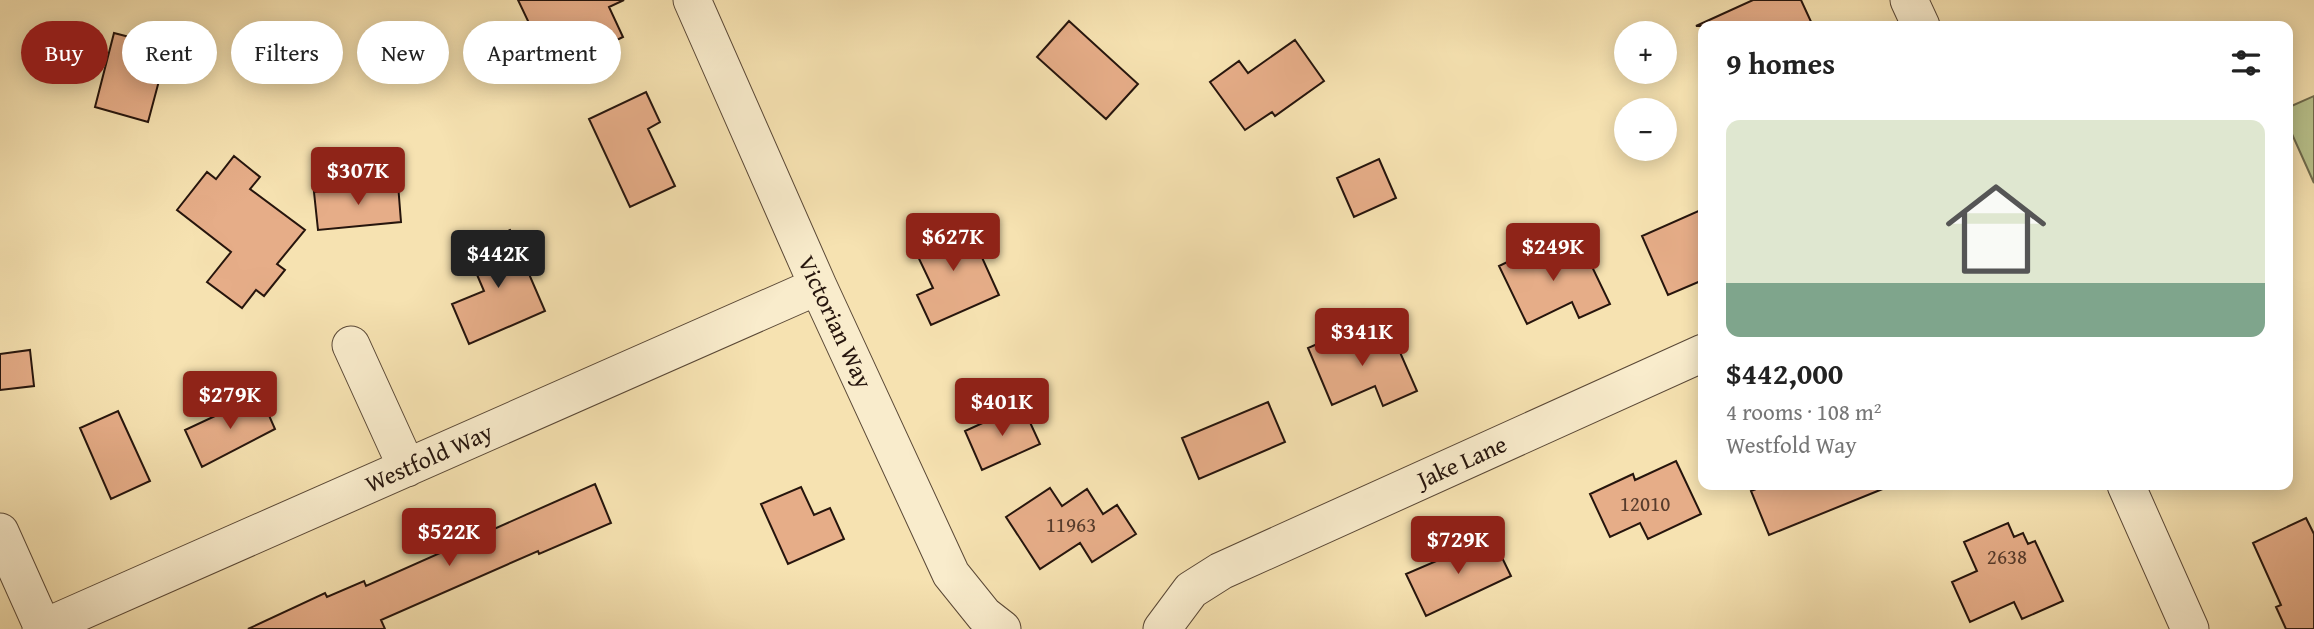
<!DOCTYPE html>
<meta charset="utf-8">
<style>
:root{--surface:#fff;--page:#f2f2f2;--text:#222;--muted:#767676;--accent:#8f2418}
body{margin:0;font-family:"Gentium Book Plus",serif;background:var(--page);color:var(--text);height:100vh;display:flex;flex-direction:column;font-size:26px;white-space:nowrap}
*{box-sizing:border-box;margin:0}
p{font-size:23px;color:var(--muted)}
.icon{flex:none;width:38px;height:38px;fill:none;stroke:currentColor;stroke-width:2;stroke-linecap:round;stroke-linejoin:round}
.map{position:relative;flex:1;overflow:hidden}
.sheet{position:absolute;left:1698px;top:21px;width:595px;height:469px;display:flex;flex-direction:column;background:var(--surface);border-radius:14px;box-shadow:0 4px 18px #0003}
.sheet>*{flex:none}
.guide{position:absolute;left:21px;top:21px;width:665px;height:63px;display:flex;gap:14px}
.fabs{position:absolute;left:1614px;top:21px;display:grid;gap:14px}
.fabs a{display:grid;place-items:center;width:63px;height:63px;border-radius:50%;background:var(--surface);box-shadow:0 4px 18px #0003;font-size:35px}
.price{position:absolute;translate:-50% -60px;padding:0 16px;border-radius:7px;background:var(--accent);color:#fff;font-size:23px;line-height:46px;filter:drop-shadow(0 2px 4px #0008)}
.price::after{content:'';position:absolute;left:50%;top:42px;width:21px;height:16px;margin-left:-10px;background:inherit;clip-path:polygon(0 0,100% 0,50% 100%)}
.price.selected{background:#222;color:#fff}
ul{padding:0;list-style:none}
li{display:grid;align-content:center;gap:14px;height:371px;padding:0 28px}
li span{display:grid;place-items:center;height:217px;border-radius:14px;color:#555}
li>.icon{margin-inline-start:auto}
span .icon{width:126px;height:126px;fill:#fffc;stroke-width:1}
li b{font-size:30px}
h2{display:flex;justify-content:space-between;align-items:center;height:84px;padding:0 28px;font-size:30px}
.tag{padding:0 24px;border-radius:32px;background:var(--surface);box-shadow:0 4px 18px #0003;font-size:24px;line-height:63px}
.tag.selected{background:var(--accent);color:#fff}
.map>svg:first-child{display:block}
.green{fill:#bac48e;stroke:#706c4e;stroke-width:2}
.building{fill:#e6ad88;stroke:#26150d;stroke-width:2}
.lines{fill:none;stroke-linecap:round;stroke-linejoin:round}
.minor-casing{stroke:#5a4836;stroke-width:39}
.minor{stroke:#f9eccc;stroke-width:37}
.labels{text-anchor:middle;stroke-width:5;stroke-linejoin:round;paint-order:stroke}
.number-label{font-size:21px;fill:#563b2c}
.street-label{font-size:24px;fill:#26150d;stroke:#f9eccc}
</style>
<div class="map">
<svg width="2314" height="629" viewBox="0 0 2314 629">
<rect width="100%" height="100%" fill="#f6e2b1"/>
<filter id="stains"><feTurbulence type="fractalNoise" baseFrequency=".00286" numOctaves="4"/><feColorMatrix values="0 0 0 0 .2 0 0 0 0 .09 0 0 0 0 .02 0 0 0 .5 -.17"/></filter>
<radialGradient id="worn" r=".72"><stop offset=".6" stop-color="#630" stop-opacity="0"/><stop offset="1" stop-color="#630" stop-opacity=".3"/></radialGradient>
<path class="green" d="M2314 96V183L2287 123V108Z"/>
<path class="building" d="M518 0H624L609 7 623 37 582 57 568 27 538 42Z
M1753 0H1801L1813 26H1696Z
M1069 21 1138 84 1106 119 1037 57Z
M114 33 168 47 148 122 95 107Z
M1295 40 1324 81 1275 116 1272 112 1245 130 1210 82 1239 61 1248 73Z
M646 92 660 122 648 129 675 186 630 207 589 119Z
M234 156 260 177 250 189 305 230 277 264 285 270 264 296 256 290 242 308 207 282 231 252 177 210 207 172 216 179Z
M1379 159 1396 198 1354 217 1337 178Z
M398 184 401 222 318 230 314 192Z
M1703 209V280L1668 295 1642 236Z
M965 220 999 295 931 325 917 295 933 288 912 244Z
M510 230 545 311 469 344 452 304 484 291 466 249Z
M1547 243 1556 261 1583 248 1610 304 1579 318 1572 302 1527 324 1499 266Z
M1356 327 1365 346 1392 334 1417 391 1383 406 1375 386 1332 405 1308 348Z
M30 350 34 386 0 390V354Z
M260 395 275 429 202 467 185 430Z
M1268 402 1285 442 1199 479 1182 438Z
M1022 405 1040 444 982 470 965 431Z
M118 411 150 481 111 499 80 428Z
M1676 461 1701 514 1648 539 1640 523 1610 537 1590 494 1633 474 1635 480Z
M595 484 611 523 539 554 538 551 381 620 385 629H248L325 593 327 597 364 581 366 586Z
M1766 485H1890V486L1769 535 1751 491Z
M801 487 814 515 830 508 844 539 788 564 761 504Z
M1050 488 1062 506 1087 489 1103 514 1117 505 1136 534 1092 562 1080 543 1040 569 1006 517Z
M2306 518 2314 534V629H2286L2276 607 2281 605 2253 543Z
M2008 523 2014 537 2023 533 2028 544 2035 541 2063 601 2022 619 2014 602 1970 622 1952 582 1977 571 1964 542Z
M1492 537 1511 576 1426 616 1406 574Z"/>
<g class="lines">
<g class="minor-casing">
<path id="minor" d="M692 0 818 286 951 574 984 615 1002 629
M1909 0 1921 26
M351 345 407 468
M2126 485 2190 629
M0 532 43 628
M41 629 818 286
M1162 629 1191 590 1221 571 1703 353"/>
</g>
<use href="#minor" class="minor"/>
</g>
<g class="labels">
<g class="number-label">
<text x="1645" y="511">12010</text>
<text x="1071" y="532">11963</text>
<text x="2007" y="564">2638</text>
</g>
<g class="street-label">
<text transform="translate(835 322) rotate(65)" y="8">Victorian Way</text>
<text transform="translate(429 458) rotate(-24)" y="8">Westfold Way</text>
<text transform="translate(1462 462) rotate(-24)" y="8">Jake Lane</text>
</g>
</g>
<rect width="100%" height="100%" filter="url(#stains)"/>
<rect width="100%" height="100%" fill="url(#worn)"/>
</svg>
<div class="fabs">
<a>+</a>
<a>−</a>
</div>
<b class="price" style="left:358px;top:207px">$307K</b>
<b class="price" style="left:953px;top:273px">$627K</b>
<b class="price" style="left:1553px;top:283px">$249K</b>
<b class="price selected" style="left:498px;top:290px">$442K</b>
<b class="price" style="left:1362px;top:368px">$341K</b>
<b class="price" style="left:230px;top:431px">$279K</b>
<b class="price" style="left:1002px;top:438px">$401K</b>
<b class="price" style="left:449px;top:568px">$522K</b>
<b class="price" style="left:1458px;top:576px">$729K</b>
<div class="guide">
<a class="tag selected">Buy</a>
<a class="tag">Rent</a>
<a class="tag">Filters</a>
<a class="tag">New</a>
<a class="tag">Apartment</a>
</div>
<section class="sheet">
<h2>9 homes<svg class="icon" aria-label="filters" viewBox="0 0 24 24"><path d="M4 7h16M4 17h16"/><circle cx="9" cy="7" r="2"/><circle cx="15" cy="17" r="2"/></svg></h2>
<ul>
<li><span style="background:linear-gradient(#dfe7d0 75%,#7fa58c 0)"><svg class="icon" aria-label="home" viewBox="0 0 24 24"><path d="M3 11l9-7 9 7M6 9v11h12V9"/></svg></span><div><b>$442,000</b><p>4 rooms · 108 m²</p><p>Westfold Way</p></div></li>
</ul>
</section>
</div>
